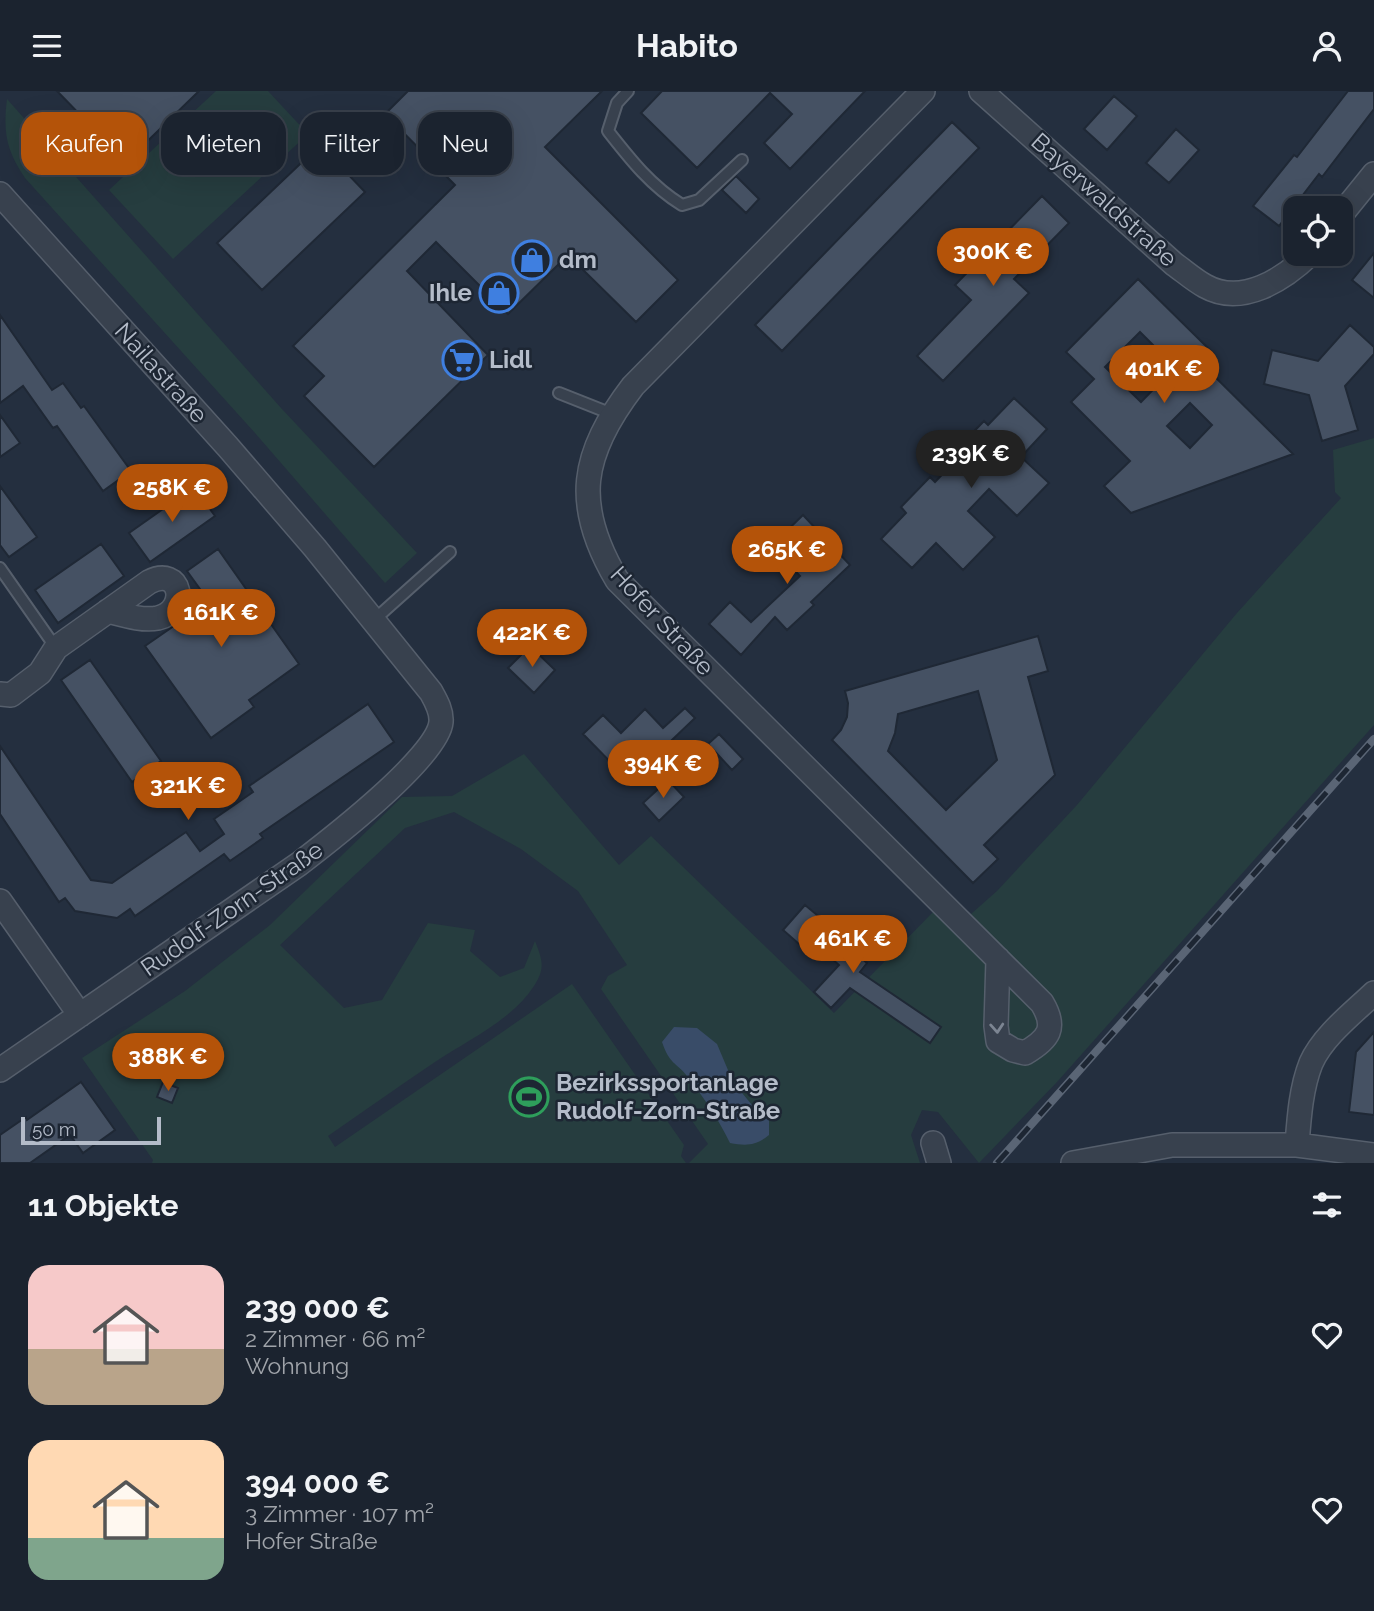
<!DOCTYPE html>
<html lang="de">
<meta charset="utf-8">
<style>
:root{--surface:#1b232f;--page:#282f3b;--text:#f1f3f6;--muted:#a0a4aa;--line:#39404b;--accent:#b45309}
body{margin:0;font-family:Raleway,sans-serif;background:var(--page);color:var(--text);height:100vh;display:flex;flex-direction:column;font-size:26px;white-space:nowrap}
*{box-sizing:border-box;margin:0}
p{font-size:23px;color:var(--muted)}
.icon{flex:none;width:38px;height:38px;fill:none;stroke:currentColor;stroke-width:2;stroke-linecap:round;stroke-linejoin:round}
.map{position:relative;height:1072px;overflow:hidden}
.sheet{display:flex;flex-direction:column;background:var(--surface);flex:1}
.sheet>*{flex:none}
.top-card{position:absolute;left:21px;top:21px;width:700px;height:63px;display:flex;gap:14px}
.tools{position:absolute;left:1283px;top:105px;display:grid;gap:14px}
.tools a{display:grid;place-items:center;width:70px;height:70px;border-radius:14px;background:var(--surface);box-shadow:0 7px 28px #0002,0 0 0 2px var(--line);font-size:35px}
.scale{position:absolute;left:21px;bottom:18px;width:140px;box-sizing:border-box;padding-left:7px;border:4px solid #b4bcc9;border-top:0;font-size:19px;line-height:24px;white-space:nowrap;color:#b4bcc9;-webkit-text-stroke:5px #1d2633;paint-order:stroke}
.price{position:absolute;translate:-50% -60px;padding:0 16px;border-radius:24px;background:var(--accent);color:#fff;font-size:23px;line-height:46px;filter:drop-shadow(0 2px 4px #0008)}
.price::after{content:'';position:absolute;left:50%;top:42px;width:21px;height:16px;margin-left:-10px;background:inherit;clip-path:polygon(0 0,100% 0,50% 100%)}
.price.selected{background:#222;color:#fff}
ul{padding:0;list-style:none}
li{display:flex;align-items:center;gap:21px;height:175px;padding:0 28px}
li span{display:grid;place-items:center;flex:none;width:196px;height:140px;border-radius:21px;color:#555}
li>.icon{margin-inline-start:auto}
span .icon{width:84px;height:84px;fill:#fffc;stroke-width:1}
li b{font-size:30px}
h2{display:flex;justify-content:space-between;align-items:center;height:84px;padding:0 28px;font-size:30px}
.tag{padding:0 24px;border-radius:21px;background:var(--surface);box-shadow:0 7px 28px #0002,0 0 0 2px var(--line);font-size:24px;line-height:63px}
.tag.selected{background:var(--accent);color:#fff}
header{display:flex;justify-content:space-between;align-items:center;height:91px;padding:0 28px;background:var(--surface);font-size:32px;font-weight:700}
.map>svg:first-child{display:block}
.green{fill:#263d3f}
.water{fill:#394c68}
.building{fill:#455163;stroke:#1f2835;stroke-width:2;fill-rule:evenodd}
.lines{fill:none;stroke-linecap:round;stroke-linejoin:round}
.lane-casing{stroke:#565f6c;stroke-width:14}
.street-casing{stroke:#565f6c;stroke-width:26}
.lane{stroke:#38414e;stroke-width:10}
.street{stroke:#38414e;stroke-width:23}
.rail-casing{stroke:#5a6575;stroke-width:8}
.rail{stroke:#1d2633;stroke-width:5;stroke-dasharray:16;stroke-linecap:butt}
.oneway{stroke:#7c8592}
.labels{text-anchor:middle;stroke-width:5;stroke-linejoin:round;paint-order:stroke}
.street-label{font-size:24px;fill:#b4bcc9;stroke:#1d2633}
.poi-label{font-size:24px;font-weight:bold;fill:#b4bcc9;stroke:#1d2633;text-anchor:start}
</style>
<header><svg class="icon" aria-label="menu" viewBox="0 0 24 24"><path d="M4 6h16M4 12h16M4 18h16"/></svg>Habito<svg class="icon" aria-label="person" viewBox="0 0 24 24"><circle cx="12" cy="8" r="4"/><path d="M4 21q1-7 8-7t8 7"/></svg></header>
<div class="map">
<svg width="1374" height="1072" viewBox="0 0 1374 1072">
<rect width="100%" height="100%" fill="#242f3f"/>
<path class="green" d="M216 0H268L308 43 173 168 109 99Z
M7 8 281 317 417 462 385 492 255 342 25 87C6 59 3 41 7 8Z
M1374 347V634L1057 991 979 1072 938 1021 922 1019 911 1044 920 1072H689L708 1053 601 898 608 885 627 874 578 800 521 758 454 721 405 737 280 854 344 917 382 909 428 832 475 839 470 860 500 886 524 877 535 850C542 868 546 877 534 895 512 929 468 949 435 971 399 995 364 1020 328 1045L335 1056 572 893 684 1054 681 1065 686 1072H152L153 1069 82 967 185 900 270 834 402 706 452 705 524 663 619 774 651 745 834 922 935 819 954 838 997 800 1077 714 1237 522 1341 407 1335 401 1333 359Z"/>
<path class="water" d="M674 936 697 937 717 953 733 991 752 1014 769 1029V1044C756 1055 746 1055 730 1052 719 1029 704 1007 688 986 675 970 670 974 662 951Z"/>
<path class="building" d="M57 0H199L126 71Z
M408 0H602L545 56 678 189 636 231 568 164 508 223 436 151 407 180 488 264 374 376 304 305 324 285 293 255 455 94 385 23Z
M662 0H865L790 78 764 52 792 23 770 2 697 77 641 22Z
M1348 0H1374V18L1322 86 1319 83 1279 135 1253 115 1294 64 1297 66Z
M1114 5 1137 25 1107 59 1084 38Z
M952 31 979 57 782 260 755 234Z
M1176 38 1199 59 1169 92 1146 72Z
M320 54 365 101 262 199 217 152Z
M736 85 759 108 746 122 722 99Z
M1042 105 1069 132 1014 188 1029 202 943 290 917 265 971 209 955 194Z
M1374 162V207L1352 189Z
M1138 188 1213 262 1202 273 1293 363 1131 422 1104 395 1130 370 1071 311 1094 288 1066 261ZM1140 241 1175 276 1141 311 1105 276ZM1190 312 1212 334 1190 357 1167 335Z
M0 224 52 299 63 292 81 317 84 315 131 380 103 400 57 335 53 337 23 295 0 312Z
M1350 234 1374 256V263L1345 295 1358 339 1322 350 1309 304 1264 293 1272 259 1318 270Z
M1014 307 1047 338 1021 366 1049 392 1017 425 989 398 968 420 995 446 963 479 936 452 912 477 881 448 906 422 901 416 930 386 935 391 959 366 954 361 984 330 988 334Z
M0 324 20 352 0 366Z
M0 395 37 446 9 466 0 454Z
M194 396 215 425 150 471 129 442Z
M803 424 850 474 811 511 814 514 787 539 775 526 741 564 709 533 730 511 751 531 800 485 771 455Z
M101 453 124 485 58 532 35 499Z
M218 458 299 573 249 609 254 616 211 647 145 555 178 532 190 515 205 505 187 480Z
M1038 545 1048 580 1028 586 1055 684 984 754 998 768 973 792 832 649 841 639 847 626 848 612 845 600ZM978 600 997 669 946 719 888 660 895 642 898 623Z
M530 555 555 579 534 602 508 577Z
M90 569 161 670 132 691 61 589Z
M368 613 394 651 260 743 263 747 230 770 224 763 135 825 130 818 117 827 75 820 65 807 59 811 0 723V655L91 789 112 792 186 741 200 760 224 743 214 728 253 701 249 695Z
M685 617 695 627 629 690 583 643 603 624 621 642 645 618 663 637Z
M719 643 743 668 732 679 708 653Z
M668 689 684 706 659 730 643 712Z
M805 814 829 834 826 837 867 872 860 881 941 936 930 952 850 897 831 917 814 901 839 874 813 851 807 860 783 839Z
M1374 941V1024L1349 1021 1356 961Z
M81 991 115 1039 83 1062 70 1044 30 1072H0V1044L26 1026 27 1029Z
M163 991 178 997 172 1012 157 1006Z"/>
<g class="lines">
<g class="lane-casing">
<path id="lane" d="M628 0 617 12 608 40C630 68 651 95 682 114L699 109 742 69
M559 302 612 323
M0 477 56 557
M374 529 450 461"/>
</g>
<g class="street-casing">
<path id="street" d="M923 0 633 295C581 363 572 413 617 489L1042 912C1057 937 1049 948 1025 962L1013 959 998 950 996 935 998 868
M981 0 1174 173C1184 180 1194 189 1205 195 1242 216 1284 188 1310 163
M0 103 228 356 315 457 431 601C436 610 442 620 441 631 438 666 329 750 299 773L0 979
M1340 125 1374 83
M0 603 11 604 40 582 56 557 149 491C181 474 190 519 158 527 142 530 124 524 108 520
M0 810 80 924
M933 1052 939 1072
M1297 1054C1299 1027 1301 997 1311 972 1323 945 1353 922 1374 902
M1073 1072 1172 1054H1297L1374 1064"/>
</g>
<use href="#lane" class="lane"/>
<use href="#street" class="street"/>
<g class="rail-casing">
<path id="rail" d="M997 1072 1374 648"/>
</g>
<use href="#rail" class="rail"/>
</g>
<defs><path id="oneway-chevron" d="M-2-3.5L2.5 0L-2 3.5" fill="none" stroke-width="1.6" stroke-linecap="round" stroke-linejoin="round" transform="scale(1.75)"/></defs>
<use class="oneway" href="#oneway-chevron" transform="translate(997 937) rotate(86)"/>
<defs>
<g id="shop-ring" transform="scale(2.0125)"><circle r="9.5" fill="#1d2633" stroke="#3f7fe0" stroke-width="1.5"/><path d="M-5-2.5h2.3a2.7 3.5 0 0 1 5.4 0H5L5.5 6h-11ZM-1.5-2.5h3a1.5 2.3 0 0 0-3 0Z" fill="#3f7fe0"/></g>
<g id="supermarket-ring" transform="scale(2.0125)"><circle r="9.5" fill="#1d2633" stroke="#3f7fe0" stroke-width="1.5"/><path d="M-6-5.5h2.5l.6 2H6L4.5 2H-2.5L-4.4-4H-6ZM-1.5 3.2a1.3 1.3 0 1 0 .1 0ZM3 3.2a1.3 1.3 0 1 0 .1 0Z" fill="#3f7fe0"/></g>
<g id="stadium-ring" transform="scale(2.0125)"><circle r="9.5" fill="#1d2633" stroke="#2e9e5b" stroke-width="1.5"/><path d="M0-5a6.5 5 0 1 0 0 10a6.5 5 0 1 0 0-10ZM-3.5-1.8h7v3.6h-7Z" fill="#2e9e5b"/></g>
</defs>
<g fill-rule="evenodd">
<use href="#shop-ring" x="532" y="169"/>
<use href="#shop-ring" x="499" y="202"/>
<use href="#supermarket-ring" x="462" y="269"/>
<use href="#stadium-ring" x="529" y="1006"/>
</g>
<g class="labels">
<g class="street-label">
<text transform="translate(1104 109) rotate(42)" y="8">Bayerwaldstraße</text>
<text transform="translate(161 282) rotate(48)" y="8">Nailastraße</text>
<text transform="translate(662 530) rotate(47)" y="8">Hofer Straße</text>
<text transform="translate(232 818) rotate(-35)" y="8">Rudolf-Zorn-Straße</text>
</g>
<g class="poi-label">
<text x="559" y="177">dm</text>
<text x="472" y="210" text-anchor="end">Ihle</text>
<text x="489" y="277">Lidl</text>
<text x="556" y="1000">Bezirkssportanlage<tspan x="556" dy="28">Rudolf-Zorn-Straße</tspan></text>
</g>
</g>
</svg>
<div class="tools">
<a><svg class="icon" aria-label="locate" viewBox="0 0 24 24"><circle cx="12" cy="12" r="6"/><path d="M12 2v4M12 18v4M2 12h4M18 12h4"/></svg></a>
</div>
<div class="scale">50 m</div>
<b class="price" style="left:993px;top:197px">300K €</b>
<b class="price" style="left:1164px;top:314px">401K €</b>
<b class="price selected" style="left:971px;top:399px">239K €</b>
<b class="price" style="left:172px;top:433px">258K €</b>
<b class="price" style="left:787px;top:495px">265K €</b>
<b class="price" style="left:221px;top:558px">161K €</b>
<b class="price" style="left:532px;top:578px">422K €</b>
<b class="price" style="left:663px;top:709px">394K €</b>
<b class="price" style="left:188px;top:731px">321K €</b>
<b class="price" style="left:853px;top:884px">461K €</b>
<b class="price" style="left:168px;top:1002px">388K €</b>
<div class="top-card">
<a class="tag selected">Kaufen</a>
<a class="tag">Mieten</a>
<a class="tag">Filter</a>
<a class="tag">Neu</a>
</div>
</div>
<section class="sheet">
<h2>11 Objekte<svg class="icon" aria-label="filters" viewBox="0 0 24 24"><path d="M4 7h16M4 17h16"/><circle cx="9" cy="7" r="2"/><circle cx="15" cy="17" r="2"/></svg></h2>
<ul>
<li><span style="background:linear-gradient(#f6c9c9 60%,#b9a48a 0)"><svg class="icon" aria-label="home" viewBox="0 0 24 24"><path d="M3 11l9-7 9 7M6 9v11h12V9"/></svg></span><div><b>239 000 €</b><p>2 Zimmer · 66 m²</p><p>Wohnung</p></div><svg class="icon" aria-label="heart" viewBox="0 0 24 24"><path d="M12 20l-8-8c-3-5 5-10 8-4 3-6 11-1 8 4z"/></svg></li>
<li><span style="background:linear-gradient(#ffd9b3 70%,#7fa58c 0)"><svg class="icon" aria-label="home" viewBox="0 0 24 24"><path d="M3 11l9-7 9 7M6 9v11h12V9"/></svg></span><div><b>394 000 €</b><p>3 Zimmer · 107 m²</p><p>Hofer Straße</p></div><svg class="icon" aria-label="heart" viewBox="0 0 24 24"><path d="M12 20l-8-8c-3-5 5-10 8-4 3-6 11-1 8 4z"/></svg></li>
</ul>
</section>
